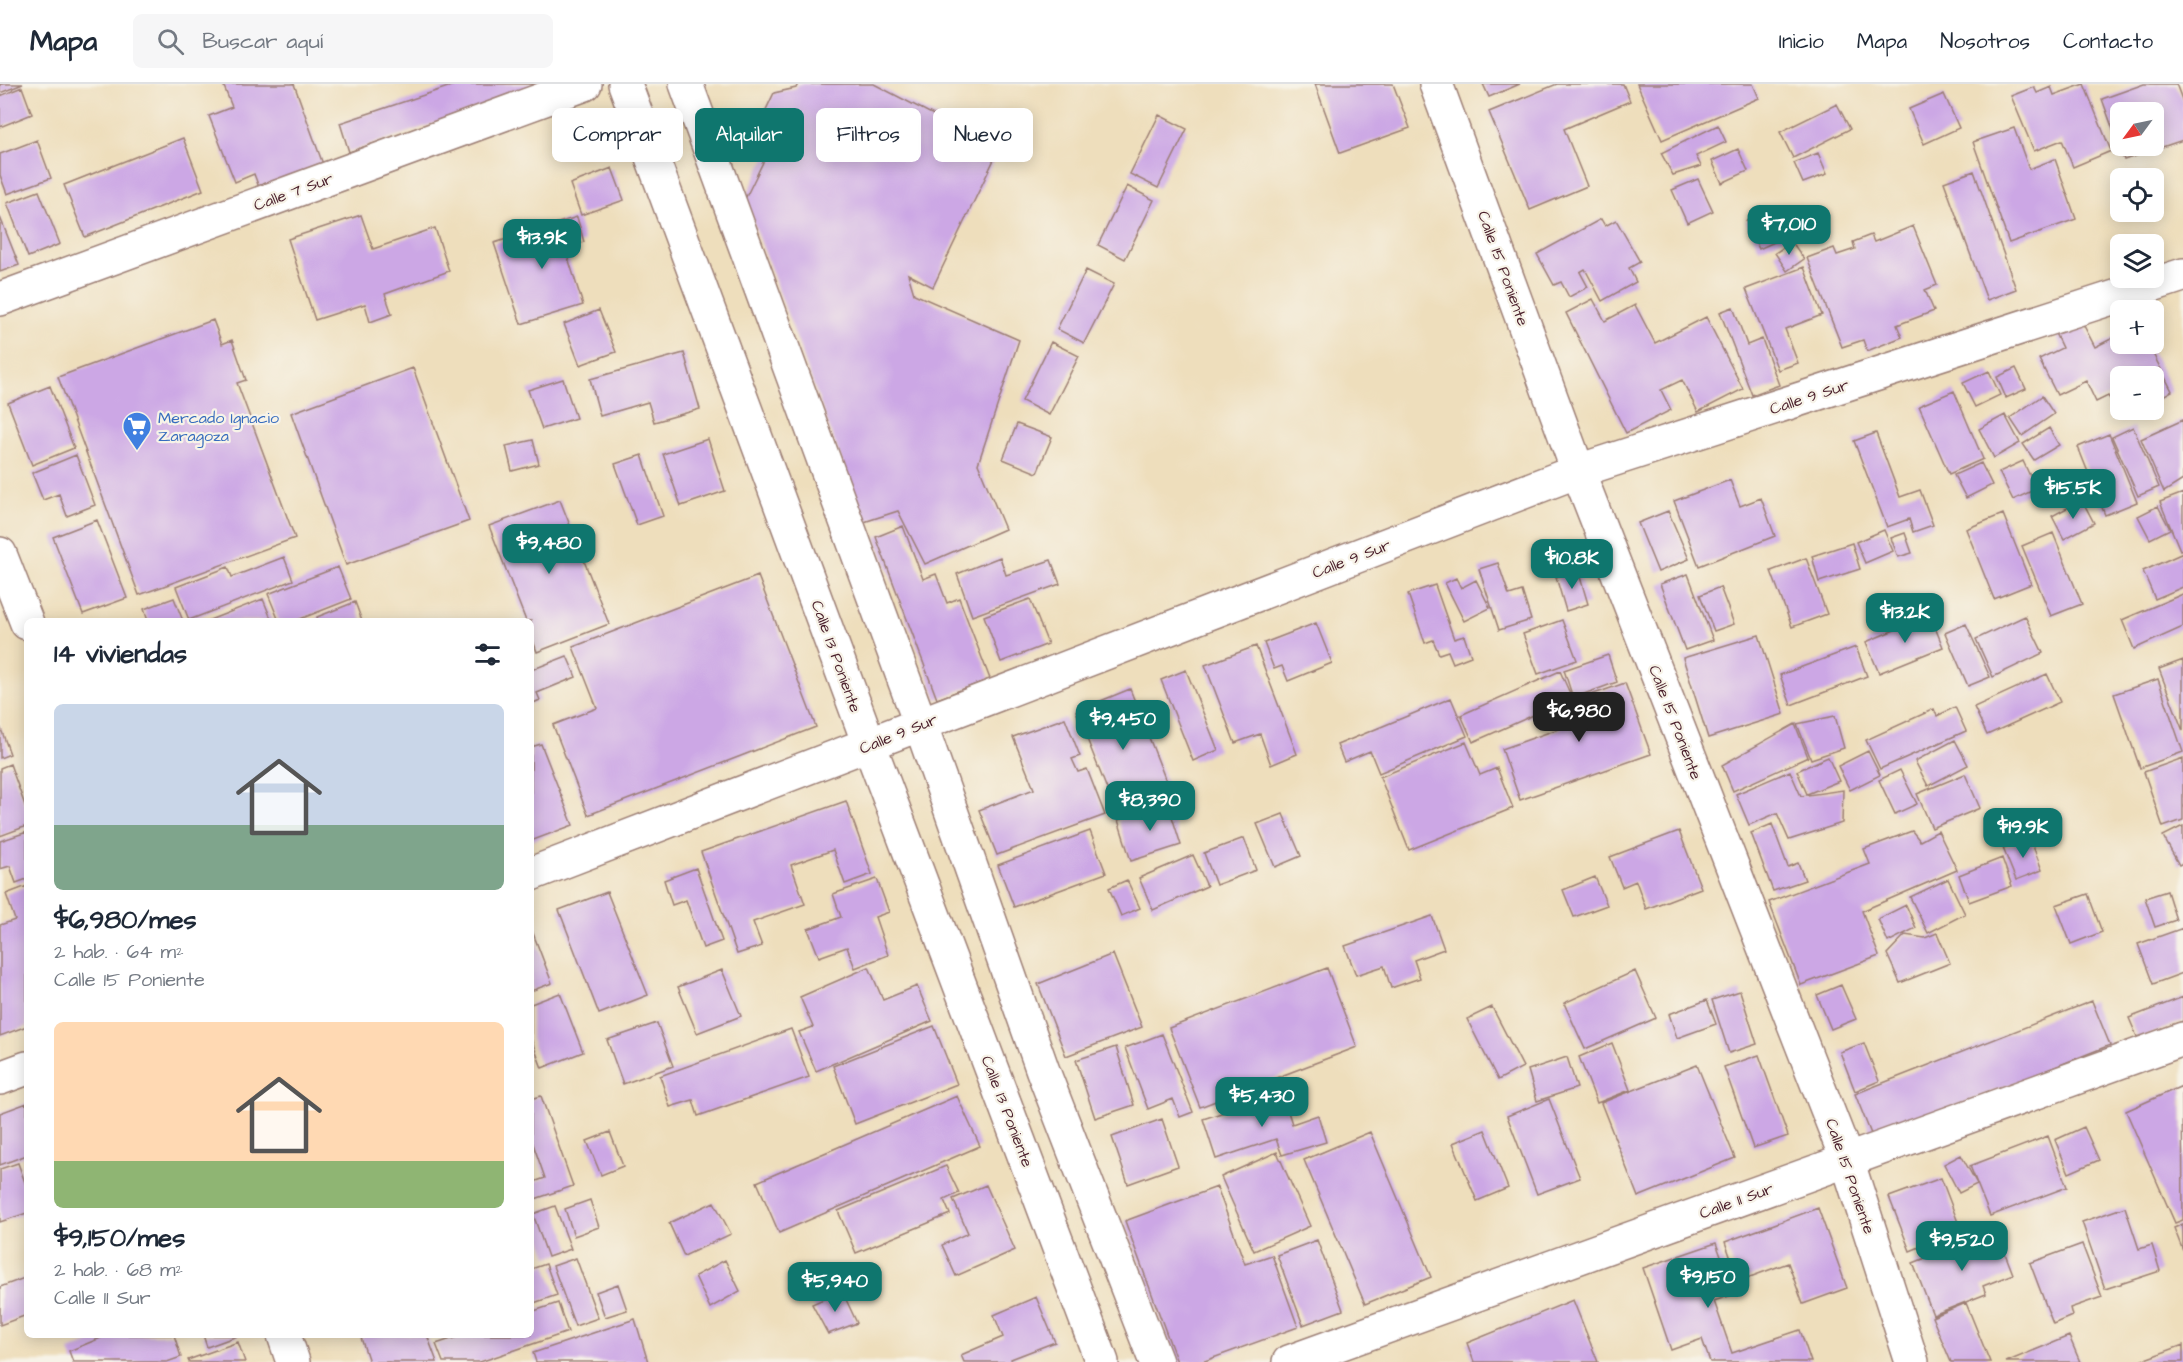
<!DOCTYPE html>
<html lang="es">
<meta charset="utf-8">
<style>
:root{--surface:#fff;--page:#f6f6f7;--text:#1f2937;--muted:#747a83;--line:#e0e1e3;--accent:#0f766e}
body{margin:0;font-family:"Architects Daughter",sans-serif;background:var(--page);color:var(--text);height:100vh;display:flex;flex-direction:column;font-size:22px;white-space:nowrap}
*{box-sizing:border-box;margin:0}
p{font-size:20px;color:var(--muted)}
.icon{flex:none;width:33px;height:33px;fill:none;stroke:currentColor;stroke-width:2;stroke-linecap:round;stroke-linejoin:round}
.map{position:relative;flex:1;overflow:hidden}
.sheet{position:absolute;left:24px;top:534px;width:510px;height:720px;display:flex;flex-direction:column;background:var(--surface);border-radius:9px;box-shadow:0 3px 15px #0003}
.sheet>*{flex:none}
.banner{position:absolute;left:552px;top:24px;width:570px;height:54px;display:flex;gap:12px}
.needle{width:39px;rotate:237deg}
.buttons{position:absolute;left:2110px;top:18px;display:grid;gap:12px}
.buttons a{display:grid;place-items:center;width:54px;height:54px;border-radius:9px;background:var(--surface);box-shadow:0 3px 15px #0003;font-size:30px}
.price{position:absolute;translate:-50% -51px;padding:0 14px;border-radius:12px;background:var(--accent);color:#fff;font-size:20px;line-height:39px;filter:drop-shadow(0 2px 3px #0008)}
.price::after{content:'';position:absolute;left:50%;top:36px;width:18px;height:14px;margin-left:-9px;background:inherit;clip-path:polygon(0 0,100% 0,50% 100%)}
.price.current{background:#222;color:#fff}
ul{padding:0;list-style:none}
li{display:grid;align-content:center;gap:12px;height:318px;padding:0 30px}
li span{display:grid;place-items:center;height:186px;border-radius:9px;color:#555}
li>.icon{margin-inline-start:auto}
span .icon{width:108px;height:108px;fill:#fffc;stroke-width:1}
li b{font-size:26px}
h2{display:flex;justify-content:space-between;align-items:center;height:72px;padding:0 30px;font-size:26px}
.pill{padding:0 21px;border-radius:9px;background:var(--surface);box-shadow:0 3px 15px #0003;font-size:21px;line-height:54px}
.pill.current{background:var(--accent);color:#fff}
header{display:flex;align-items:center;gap:36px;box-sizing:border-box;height:84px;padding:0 30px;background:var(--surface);border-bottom:2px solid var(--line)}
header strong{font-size:28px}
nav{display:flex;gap:33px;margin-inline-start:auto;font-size:21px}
.search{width:420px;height:54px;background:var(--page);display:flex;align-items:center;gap:15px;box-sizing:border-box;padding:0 21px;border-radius:9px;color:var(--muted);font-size:22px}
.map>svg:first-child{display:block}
.building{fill:#cca7e5;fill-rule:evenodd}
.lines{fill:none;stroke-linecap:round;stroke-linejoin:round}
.minor-casing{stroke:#9c7e74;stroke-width:36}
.minor{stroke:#fff;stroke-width:33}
.labels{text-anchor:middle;stroke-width:4.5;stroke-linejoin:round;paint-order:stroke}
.street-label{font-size:16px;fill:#4a1f2b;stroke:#f7f3e8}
.shop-label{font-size:16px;fill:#366cbe;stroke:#f7f3e8;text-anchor:start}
</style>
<header>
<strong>Mapa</strong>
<div class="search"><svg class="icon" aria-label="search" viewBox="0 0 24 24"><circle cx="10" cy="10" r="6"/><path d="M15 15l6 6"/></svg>Buscar aquí</div>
<nav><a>Inicio</a><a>Mapa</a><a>Nosotros</a><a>Contacto</a></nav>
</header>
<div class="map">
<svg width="2183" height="1278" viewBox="0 0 2183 1278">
<rect width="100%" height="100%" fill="#f7f3e8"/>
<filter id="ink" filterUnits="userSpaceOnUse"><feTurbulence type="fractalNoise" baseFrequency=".0167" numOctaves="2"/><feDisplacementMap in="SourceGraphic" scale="12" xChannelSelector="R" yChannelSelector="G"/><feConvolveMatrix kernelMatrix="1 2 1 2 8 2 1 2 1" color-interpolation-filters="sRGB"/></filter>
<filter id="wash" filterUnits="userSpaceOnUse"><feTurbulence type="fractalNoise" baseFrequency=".008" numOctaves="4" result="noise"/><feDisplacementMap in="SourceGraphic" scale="24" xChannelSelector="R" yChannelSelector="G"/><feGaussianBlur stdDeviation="1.35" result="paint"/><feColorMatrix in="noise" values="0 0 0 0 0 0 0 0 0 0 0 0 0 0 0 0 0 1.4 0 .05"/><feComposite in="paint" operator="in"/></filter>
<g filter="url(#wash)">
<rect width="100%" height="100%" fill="#eedebc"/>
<g id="blocks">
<path class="building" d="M0 0H23L0 9Z
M223 0H294L324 83 260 106 254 90 235 98 209 32 232 23Z
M457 0H551L349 68 340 39Z
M798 0H874L999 65 933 203 908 190 914 210 1019 256 978 380 1005 445 925 480 898 427 864 438 745 115 768 68 753 53 774 9 796 4Z
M1315 0H1393L1410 44 1340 69Z
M1483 0H1520L1489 13Z
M1557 0H1623L1630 17 1564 45 1587 102 1530 126 1489 28Z
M1637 0H1753L1759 14 1662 56Z
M2084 0 2111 67 2073 83 2062 56 2034 67 2011 12 2034 3 2037 9 2051 3 2054 11Z
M2144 0H2176L2183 18V56L2124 76 2102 15ZM2121 28H2154V62H2121Z
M22 3 32 30 0 43V12Z
M1944 10 1959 44 1924 60 1909 25Z
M1837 20 1850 45 1793 74 1780 48Z
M1159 31 1187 45 1158 104 1130 90Z
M1718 41 1726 58 1696 72 1701 82 1673 91 1661 69Z
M2014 44 2029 85 2055 75 2076 135 2009 159 1973 58Z
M183 54 203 106 85 153 64 101Z
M37 56 51 94 7 110 0 91V70Z
M1738 65 1748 87 1722 99 1712 77Z
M1818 69 1827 90 1803 99 1794 79Z
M612 84 624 116 581 131 570 100Z
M1974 87 2016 205 1987 216 1944 98Z
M1698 95 1713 127 1687 139 1672 106Z
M1127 102 1154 116 1125 175 1098 161Z
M39 107 60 160 28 173 7 119Z
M1772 126 1777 138 1781 136 1788 152 1759 165 1746 137Z
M361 131 373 165 435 144 449 187 385 210 392 230 370 238 365 220 315 236 288 155Z
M0 133 19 181 0 188Z
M577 133 584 158 565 164 583 221 521 240 494 159Z
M1601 135 1605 142 1616 136 1640 178 1629 184 1636 198 1602 217 1585 185 1580 188 1588 203 1569 213 1561 198 1554 201 1537 170Z
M1913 142 1937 201 1925 206 1934 227 1897 241 1902 253 1867 267 1863 256 1842 263 1807 174 1834 164 1837 171 1855 165 1853 158 1871 151 1874 158Z
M1792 158 1804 175 1787 187 1775 169Z
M1804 183 1822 231 1785 245 1798 279 1778 286 1746 205Z
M1086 186 1114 200 1084 259 1057 245Z
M1593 215 1605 237 1635 221 1655 259 1706 233 1743 305 1698 328 1682 296 1661 306 1671 326 1626 349 1566 229Z
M1733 223 1747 261 1762 255 1779 301 1752 311 1720 228Z
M599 226 616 268 580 281 564 240Z
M213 236 222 260 232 256 246 296 237 299 295 454 139 511 58 293Z
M2081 236 2095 263 2121 250V260H2148L2172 307 2154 317V292H2121V314L2112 318 2108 312 2096 318 2086 297 2057 311 2039 275 2062 264 2055 249Z
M1051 258 1079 272 1049 331 1022 317Z
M684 269 700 325 654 338 648 318 600 332 590 295Z
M413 284 469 437 346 481 291 329Z
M2016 284 2026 305 2006 314 1997 293Z
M1989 287 2000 311 1975 323 1963 299Z
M563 295 576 334 542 345 528 306Z
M50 302 74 364 32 381 8 319Z
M1954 307 1983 375 1949 390 1919 322Z
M2042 312 2054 330 2022 352 2010 334Z
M2005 331 2020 359 1994 374 1979 345Z
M2183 336V396L2164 408 2141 355Z
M1017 340 1052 353 1037 389 1003 375Z
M2133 343 2159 403 2138 412 2112 353Z
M2049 344 2059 361 2034 376 2023 360Z
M1876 349 1900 413 1920 406 1933 441 1913 448 1909 435 1887 443 1854 357Z
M2109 350 2137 418 2105 431 2078 363Z
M708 355 725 407 681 422 663 370Z
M533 356 539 380 512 387 506 362Z
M76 371 95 421 67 432 59 410 43 416 32 389Z
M642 371 663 432 637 441 615 380Z
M2023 377 2036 405 2013 416 1999 388Z
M1981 379 1992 401 1966 414 1954 391Z
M1730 396 1740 422 1761 414 1775 452 1699 482 1674 417Z
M2183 409V465L2180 466 2160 418Z
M560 416 609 540 537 568 531 551V537H526L489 442Z
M2082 416 2094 439 2064 455 2052 432Z
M2158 422 2170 445 2150 455 2138 432Z
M1668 427 1689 475 1658 488 1638 439Z
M2003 430 2031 500 1994 515 1966 445Z
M97 436 127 514 83 530 53 453Z
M903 442 923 495 936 490 947 519 959 514 990 595 937 615 876 453Z
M1884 446 1893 467 1865 479 1856 458Z
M1905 449 1912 469 1898 473 1891 454Z
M2053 449 2082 520 2051 532 2022 462Z
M1852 459 1860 485 1819 498 1812 472Z
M2183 469V503L2155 515 2143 487Z
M284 473 293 496 189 536 176 503 228 483 232 493Z
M1000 473 1006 491 1051 476 1060 500 972 532 957 490Z
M1806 474 1827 530 1792 543 1771 487Z
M1498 479 1509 511 1522 507 1531 536 1499 546 1479 485Z
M338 483 351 515 295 537H279L268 510Z
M1578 486 1588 520 1566 527 1556 493Z
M1688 490 1713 556 1685 566 1660 500Z
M758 492 816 643 588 731 553 641 597 624 573 563Z
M1456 494 1461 504 1476 496 1490 524 1464 537 1445 499Z
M1435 501 1454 555 1464 552 1471 572 1453 579 1448 567 1439 570 1433 556 1425 559 1408 510Z
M1720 503 1734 540 1714 547 1700 511Z
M2183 510V543L2134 565 2122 536Z
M174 514 183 537H148L144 525Z
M263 515 272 537H207Z
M1030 515 1048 560 1001 578 984 532Z
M355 518 362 537H318L317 533Z
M1930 531 1943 563 1879 589 1866 558Z
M2025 532 2043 569 1993 593 1976 555Z
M1562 536 1577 576 1538 590 1523 550Z
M1316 539 1332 579 1288 597 1282 582 1274 585 1264 559Z
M1966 540 1990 593 1968 602 1945 549Z
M1759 551 1784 630 1708 654 1683 574Z
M1256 562 1297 670 1271 681 1260 650 1235 659 1205 581Z
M1856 563 1867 592 1791 621 1780 591Z
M1608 571 1617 598 1573 614 1564 586Z
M567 572 576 593 537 609 540 616 531 620V586Z
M2183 576V647L2159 585Z
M1186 586 1218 666 1193 677 1161 596Z
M1560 587 1572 614 1473 658 1461 631Z
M2047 590 2060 618 1987 651 1974 623Z
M2158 595 2183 668 2140 684 2114 610Z
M1625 599 1651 670 1520 716 1502 665 1561 644 1554 624Z
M1130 605 1170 707 1116 728 1076 627Z
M1451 614 1467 652 1379 689 1370 667 1344 678 1337 661Z
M1955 623 1966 647 1880 685 1866 656 1934 625 1937 632Z
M1835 632 1844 664 1811 675 1797 640Z
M1065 634 1080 672 1072 675 1078 688 1087 685 1105 731 997 771 979 726 1034 705 1013 653Z
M1795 640 1808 673 1733 707 1722 681Z
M0 642 10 670 0 674Z
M1955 656 1968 681 1928 702 1915 677Z
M1466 658 1480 691 1497 684 1513 724 1409 766 1380 693Z
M541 660 573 741 531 757V663Z
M1868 667 1880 691 1850 706 1838 682Z
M1828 673 1839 697 1807 710 1797 687Z
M2183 674V736L2163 743 2144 688Z
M10 680 27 727V742L0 752V684Z
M1900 686 1917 720 1895 730 1879 696Z
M1790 687 1801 712 1843 706 1842 739 1789 756 1777 729 1749 741 1736 710Z
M1965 690 1980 724 1932 744 1917 710Z
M846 717 872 790 845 800 833 766 791 781 805 820 753 838 762 862 737 870 701 768Z
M1168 720 1181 761 1131 777 1118 736Z
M1283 730 1301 772 1275 783 1257 740Z
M1772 740 1788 783 1798 779 1805 796 1773 807 1751 749Z
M2183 742V779L2179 781 2163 752Z
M1090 747 1106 789 1014 823 998 781Z
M1679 747 1701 804 1646 825 1636 797 1622 803 1610 773Z
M1912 747 1920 757 1938 747 1957 786 1862 827 1879 872 1801 901 1769 818 1870 780 1864 765Z
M27 748V795L16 799 10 782 0 785V757Z
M1244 754 1256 786 1216 801 1204 769Z
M2030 754 2042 786 2016 796 2003 764Z
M1193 771 1207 802 1153 826 1139 794Z
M2002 774 2012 802 1969 818 1959 791Z
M696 784 722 857 703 864 686 816 672 821 664 796Z
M1595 793 1607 821 1574 833 1563 806Z
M877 795 889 828 875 833 888 871 855 884 847 863 819 873 808 845 841 833 833 810Z
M1948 795 1965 830 1928 849 1910 813Z
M1127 796 1140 824 1121 832 1109 804Z
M27 802V942L0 952V841L15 836 6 810Z
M2167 807 2176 836 2155 843 2145 814Z
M607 808 648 911 599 930 559 826Z
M2088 810 2102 848 2071 860 2056 821Z
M1906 821 1916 844 1888 858 1878 835Z
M1432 832 1444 865 1414 876 1420 894 1391 904 1384 882 1356 891 1345 862Z
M531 844 552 899 531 907Z
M2183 844V889L2153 900 2138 860Z
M1937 849 1950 879 1900 899 1887 870 1905 851 1925 854Z
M1113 870 1142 943 1066 972 1038 900Z
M869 883 883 916 917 902 932 937 816 987 799 948 813 943 800 913Z
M1327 884 1357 963 1200 1023 1169 944Z
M722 886 741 932 697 949 678 903Z
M1635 887 1656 934 1585 965 1564 919Z
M1841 901 1856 935 1831 945 1817 911Z
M1740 907 1757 960 1729 969 1712 916Z
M560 909 583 968 542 984 531 955V920Z
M2183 913V937L2138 955 2129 934Z
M1707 916 1716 940 1677 954 1669 930Z
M2092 917 2110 961 1873 1055 1855 1010Z
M1492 923 1523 983 1498 996 1467 935Z
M657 939 673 982 623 1000 607 956Z
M934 942 957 1000 855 1040 833 982Z
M791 945 809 993 698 1032 693 1016 670 1023 660 992Z
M1162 950 1193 1028 1180 1033 1173 1015 1148 1025 1125 964Z
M1612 959 1630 1006 1597 1019 1579 973Z
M1864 959 1879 997 1855 1007 1840 968Z
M1116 963 1134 1021 1095 1034 1076 976Z
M1759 971 1788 1052 1753 1064 1724 983Z
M1567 973 1577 1004 1537 1017 1528 986Z
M1697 981 1735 1074 1638 1113 1601 1019Z
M2182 1002 2183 1136 2175 1139 2126 1027Z
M1282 1009 1292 1040 1318 1031 1326 1058 1282 1071 1276 1055 1216 1075 1203 1035Z
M541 1012 573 1102 535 1115 531 1099 545 1094 531 1054V1015Z
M957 1012 980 1062 779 1149 757 1098Z
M1549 1015 1580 1094 1537 1110 1507 1032Z
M27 1019V1071L0 1081V1029Z
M1162 1035 1178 1082 1128 1100 1112 1053Z
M2084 1043 2099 1076 2069 1089 2055 1056Z
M1485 1046 1508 1104 1477 1117 1453 1059Z
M610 1048 623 1082 601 1091 587 1057Z
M1370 1048 1431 1193 1365 1220 1304 1076Z
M2048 1052 2067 1103 1990 1132 1970 1082Z
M1277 1068 1310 1142 1254 1167 1221 1093Z
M1961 1071 1977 1100 1959 1109 1944 1080Z
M18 1079 27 1104V1129L0 1138V1085Z
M946 1082 959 1109 944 1116 950 1130 856 1169 838 1127Z
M1941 1094 1961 1146 1910 1167 1889 1113Z
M986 1101 1015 1166 956 1192 942 1161 968 1149 953 1115Z
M1217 1103 1245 1180 1272 1171 1298 1243 1202 1278H1177L1125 1137Z
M590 1116 599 1143 574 1152 565 1125Z
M714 1118 731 1150 684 1172 669 1139Z
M555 1122 571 1165 548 1173 533 1130Z
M2125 1123 2139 1165 2152 1161 2160 1187 2105 1205 2082 1138Z
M1818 1124 1847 1204 1803 1220 1788 1179 1739 1197 1725 1158Z
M2183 1140V1167L2174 1144Z
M1996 1146 2013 1190 1983 1202 1986 1210 1933 1231 1913 1179Z
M1317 1156 1343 1226 1303 1241 1277 1171Z
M1716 1159 1735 1210 1714 1217 1732 1269 1800 1246 1811 1278H1710L1702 1255 1671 1266 1643 1184Z
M2082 1160 2102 1213 2070 1224 2072 1232 2053 1240 2030 1179Z
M576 1174 598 1234 575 1242 553 1182Z
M725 1176 740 1207 710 1224 695 1192Z
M546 1180 557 1211 531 1220V1185Z
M27 1193V1231L0 1241V1203Z
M618 1200 627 1226 605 1233 596 1208Z
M842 1207 857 1239 828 1250 812 1220Z
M1036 1213 1055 1258 1011 1275 1012 1278H964L961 1271 1003 1253 994 1231Z
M1573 1216 1598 1278H1474L1467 1259Z
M558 1219 568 1248 480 1278H443L436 1260 463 1251H531V1228Z
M1966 1219 1979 1251 1990 1278H1951L1932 1233Z
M635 1235 648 1278H536L533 1269Z
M108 1251H174L181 1273 167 1278H73L69 1267Z
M203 1251H240L207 1263Z
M369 1251H427L437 1278H369L361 1254Z
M2069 1252 2080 1278H2006Z
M238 1258 245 1278H189L188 1276Z
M2183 1261V1278H2137Z"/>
</g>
</g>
<g filter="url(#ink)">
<use href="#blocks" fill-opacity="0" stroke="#9c7e74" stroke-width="1.5"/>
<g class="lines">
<g class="minor-casing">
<path id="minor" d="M625 0 869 660 1102 1278
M686 0 920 639 1043 987 1156 1278
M1436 0 1578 387 1847 1076 1912 1278
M0 215 585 0
M0 470 27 539
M531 790 1578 387 2183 191
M0 994 27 984
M284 1251 293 1278
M1289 1278 2183 955"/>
</g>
<use href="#minor" class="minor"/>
</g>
</g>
<defs>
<g id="supermarket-pin" transform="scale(1.5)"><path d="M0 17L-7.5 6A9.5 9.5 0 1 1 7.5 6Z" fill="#3f7fe0" stroke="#f7f3e8"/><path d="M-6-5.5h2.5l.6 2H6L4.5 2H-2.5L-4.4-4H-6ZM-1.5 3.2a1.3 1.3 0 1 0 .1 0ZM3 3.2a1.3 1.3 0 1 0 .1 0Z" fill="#fff"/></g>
</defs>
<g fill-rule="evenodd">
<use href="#supermarket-pin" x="137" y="342"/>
</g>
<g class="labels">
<g class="street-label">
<text transform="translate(293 107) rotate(-20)" y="6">Calle 7 Sur</text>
<text transform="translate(1504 184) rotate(70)" y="6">Calle 15 Poniente</text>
<text transform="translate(1809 312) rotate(-18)" y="6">Calle 9 Sur</text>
<text transform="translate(1351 474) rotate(-21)" y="6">Calle 9 Sur</text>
<text transform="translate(837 572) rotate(70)" y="6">Calle 13 Poniente</text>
<text transform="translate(1676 638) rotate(69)" y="6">Calle 15 Poniente</text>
<text transform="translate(898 649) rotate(-22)" y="6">Calle 9 Sur</text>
<text transform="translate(1008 1027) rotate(69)" y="6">Calle 13 Poniente</text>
<text transform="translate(1851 1092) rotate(71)" y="6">Calle 15 Poniente</text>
<text transform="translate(1736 1116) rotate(-20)" y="6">Calle 11 Sur</text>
</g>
<g class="shop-label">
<text x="158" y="339">Mercado Ignacio<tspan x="158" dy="18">Zaragoza</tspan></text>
</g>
</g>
</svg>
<div class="buttons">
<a><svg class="needle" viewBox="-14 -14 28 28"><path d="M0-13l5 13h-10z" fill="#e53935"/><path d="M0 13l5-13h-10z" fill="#747a83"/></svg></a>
<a><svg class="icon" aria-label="locate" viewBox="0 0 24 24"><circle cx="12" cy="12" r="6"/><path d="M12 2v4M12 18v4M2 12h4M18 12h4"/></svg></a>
<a><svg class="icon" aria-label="layers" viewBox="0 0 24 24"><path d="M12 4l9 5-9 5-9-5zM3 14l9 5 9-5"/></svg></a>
<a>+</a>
<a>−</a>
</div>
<b class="price" style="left:1789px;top:172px">$7,010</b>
<b class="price" style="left:542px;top:186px">$13.9K</b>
<b class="price" style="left:2073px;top:436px">$15.5K</b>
<b class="price" style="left:549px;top:491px">$9,480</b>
<b class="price" style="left:1572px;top:506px">$10.8K</b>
<b class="price" style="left:1905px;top:560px">$13.2K</b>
<b class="price current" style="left:1579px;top:659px">$6,980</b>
<b class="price" style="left:1123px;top:667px">$9,450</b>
<b class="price" style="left:1150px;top:748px">$8,390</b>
<b class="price" style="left:2023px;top:775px">$19.9K</b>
<b class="price" style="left:1262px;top:1044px">$5,430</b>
<b class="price" style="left:1962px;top:1188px">$9,520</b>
<b class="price" style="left:1708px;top:1225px">$9,150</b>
<b class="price" style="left:835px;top:1229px">$5,940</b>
<div class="banner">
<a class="pill">Comprar</a>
<a class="pill current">Alquilar</a>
<a class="pill">Filtros</a>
<a class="pill">Nuevo</a>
</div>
<section class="sheet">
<h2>14 viviendas<svg class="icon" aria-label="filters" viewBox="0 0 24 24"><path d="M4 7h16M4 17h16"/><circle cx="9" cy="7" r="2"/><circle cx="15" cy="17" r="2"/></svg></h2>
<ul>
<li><span style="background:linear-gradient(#c9d6e8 65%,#7fa58c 0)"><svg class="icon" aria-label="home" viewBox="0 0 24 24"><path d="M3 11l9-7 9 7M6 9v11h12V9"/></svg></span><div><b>$6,980/mes</b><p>2 hab. · 64 m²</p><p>Calle 15 Poniente</p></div></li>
<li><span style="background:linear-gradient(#ffd9b3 75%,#8fb573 0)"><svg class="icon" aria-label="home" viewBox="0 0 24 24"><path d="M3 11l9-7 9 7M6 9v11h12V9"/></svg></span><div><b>$9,150/mes</b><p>2 hab. · 68 m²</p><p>Calle 11 Sur</p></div></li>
</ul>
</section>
</div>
